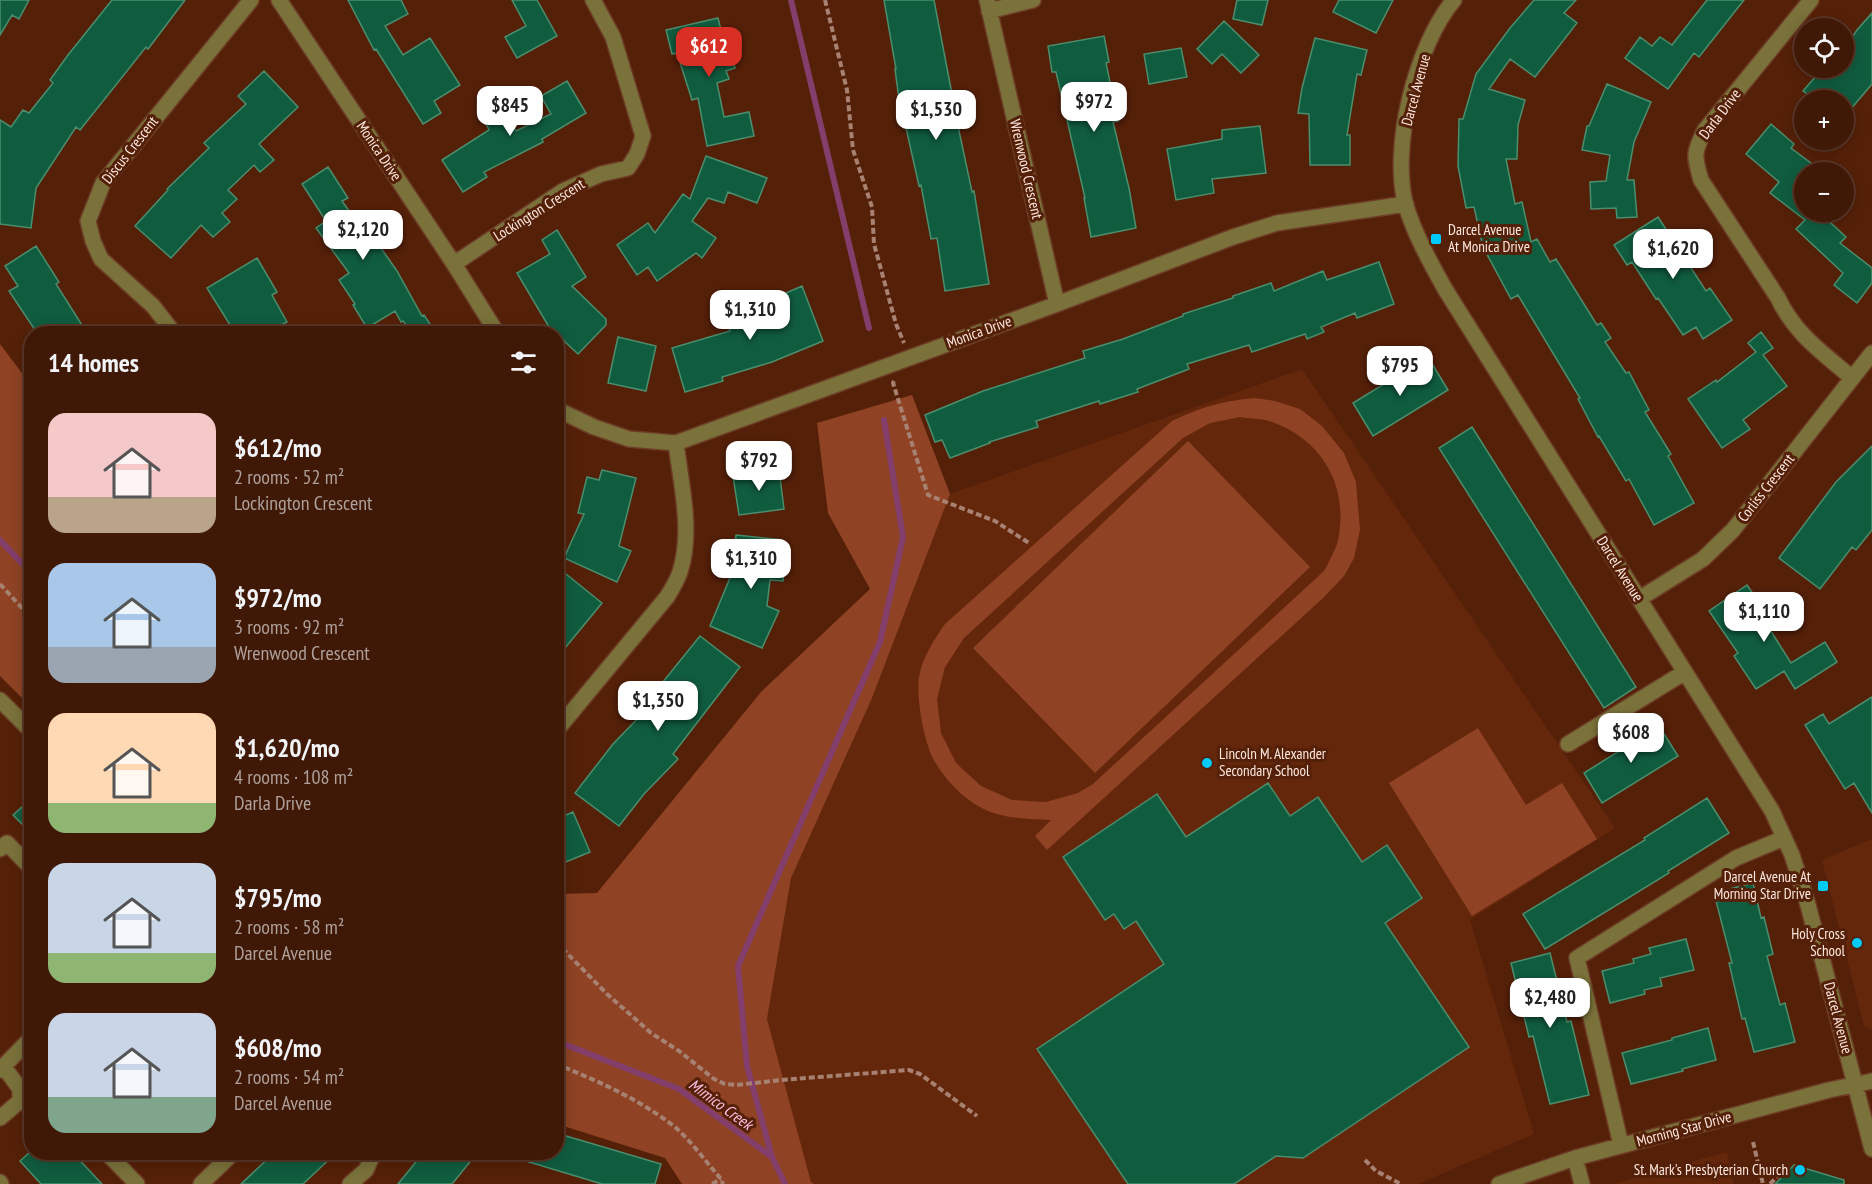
<!DOCTYPE html>
<meta charset="utf-8">
<style>
:root{--surface:#401806;--page:#4b2514;--text:#f1f3f6;--muted:#aea09b;--line:#593728;--accent:#d93025}
body{margin:0;font-family:"PT Sans Narrow",sans-serif;background:var(--page);color:var(--text);height:100vh;display:flex;flex-direction:column;font-size:22px;white-space:nowrap}
*{box-sizing:border-box;margin:0}
p{font-size:20px;color:var(--muted)}
.icon{flex:none;width:33px;height:33px;fill:none;stroke:currentColor;stroke-width:2;stroke-linecap:round;stroke-linejoin:round}
.map{position:relative;flex:1;overflow:hidden}
.details{position:absolute;left:24px;top:326px;width:540px;height:834px;display:flex;flex-direction:column;background:var(--surface);border-radius:24px;box-shadow:0 3px 15px #0003,0 0 0 2px var(--line)}
.details>*{flex:none}
.buttons{position:absolute;left:1794px;top:18px;display:grid;gap:12px}
.buttons a{display:grid;place-items:center;width:60px;height:60px;border-radius:50%;background:var(--surface);box-shadow:0 3px 15px #0003,0 0 0 2px var(--line);font-size:30px}
.price{position:absolute;translate:-50% -51px;padding:0 14px;border-radius:12px;background:#fff;color:#222;font-size:20px;line-height:39px;filter:drop-shadow(0 2px 3px #0008)}
.price::after{content:'';position:absolute;left:50%;top:36px;width:18px;height:14px;margin-left:-9px;background:inherit;clip-path:polygon(0 0,100% 0,50% 100%)}
.price.active{background:var(--accent);color:#fff}
ul{padding:0;list-style:none}
li{display:flex;align-items:center;gap:18px;height:150px;padding:0 24px}
li span{display:grid;place-items:center;flex:none;width:168px;height:120px;border-radius:18px;color:#555}
li>.icon{margin-inline-start:auto}
span .icon{width:72px;height:72px;fill:#fffc;stroke-width:1}
li b{font-size:26px}
h2{display:flex;justify-content:space-between;align-items:center;height:72px;padding:0 24px;font-size:26px}
.map>svg:first-child{display:block}
.built{fill:#65270c}
.green{fill:#8f4324;fill-rule:evenodd}
.lines{fill:none;stroke-linecap:round;stroke-linejoin:round}
.stream{stroke:#833e6c;stroke-width:6}
.building{fill:#105c3f;stroke:#4a8e6e;stroke-width:1.5}
.minor-casing{stroke:#6d3c26;stroke-width:18}
.path{stroke:#a78171;stroke-width:4;stroke-dasharray:6 3;stroke-linecap:butt}
.minor{stroke:#7a723a;stroke-width:15}
.poi-dot{fill:#00cbf8;stroke:#552008;stroke-width:2}
.labels{text-anchor:middle;stroke-width:6;stroke-linejoin:round;paint-order:stroke}
.street-label{font-size:15px;fill:#fee8e0;stroke:#552008}
.poi-label{font-size:15px;fill:#fee8e0;stroke:#552008;text-anchor:end}
.water-label{font-size:16px;font-style:italic;fill:#fcbee4;stroke:#552008}
</style>
<div class="map">
<svg width="1872" height="1184" viewBox="0 0 1872 1184">
<rect width="100%" height="100%" fill="#552008"/>
<path class="built" d="M1302 369 1615 828 1470 920 1534 1134 1418 1184H814L811 1182 767 1019 791 878 872 698 950 494Z
M1872 839V1030L1864 1026 1822 860Z
M1727 1152 1734 1184H1613Z"/>
<path class="green" d="M0 344 31 385V707L0 676Z
M912 395 950 494 872 698 791 878 767 1019 811 1182 814 1184H682L665 1158 557 1124V894L597 893 761 692 870 589 828 513 817 423Z
M1255 398 1275 401 1300 409 1322 426 1344 453 1356 482 1360 530 1354 558 1344 576 1323 598 1047 850 1035 836 1051 820C1033 819 1014 819 997 814 971 807 948 784 935 762 924 743 916 698 919 677 923 656 934 640 945 624L1172 421C1202 407 1222 401 1255 398ZM1240 417C1250 419 1262 418 1272 422 1323 440 1349 487 1338 540 1336 550 1329 560 1325 570L1093 784 1078 793 1046 802 1012 800 981 786 956 763 941 733 937 699 945 667 964 638 1183 438 1210 423Z
M1188 441 1310 567 1095 773 973 648Z
M1478 728 1526 805 1562 783 1597 839 1472 916 1389 783Z"/>
<g class="lines">
<path class="stream" d="M791 0 869 328
M0 540 32 574
M556 1041 679 1089 772 1157 785 1184
M772 1157 747 1066 738 966 880 642 903 537 884 420"/>
</g>
<path class="building" d="M0 0H29L19 19 12 15 0 35Z
M112 0H185L148 49 146 47 80 130 76 127 36 188 31 228 0 224V120L11 127 23 110 29 113 53 83 50 80 68 55Z
M348 0H401L408 14 385 26 403 55 430 38 460 85 434 101 441 113 423 124 376 49 374 50Z
M512 0H537L557 36 517 58 505 37 526 26Z
M884 0H934L951 89 960 126H958L972 192 974 191 989 284 945 291 937 238 931 239 921 185 919 186 898 92 895 69H896Z
M1237 0H1268L1262 25 1233 19Z
M1339 0H1393L1376 33 1333 12Z
M1534 0H1576L1564 13 1577 23 1535 77 1510 59 1489 89 1525 100 1518 125 1517 159H1506L1515 204 1522 202 1531 242 1537 239 1550 262 1556 259 1597 325 1601 323 1611 338 1605 342 1626 373 1629 372 1649 410 1645 412 1671 454 1668 456 1694 503 1654 525 1629 479 1626 481 1599 436 1598 437 1578 399 1580 398 1518 295 1511 299 1483 247 1474 207 1466 208 1458 166 1459 119H1463L1476 74 1510 28Z
M1707 0H1744L1699 57 1694 53 1668 89 1625 58 1640 37 1652 46 1660 37 1672 45Z
M1872 13V84L1850 110 1844 105V100H1839L1830 93 1824 100H1815L1803 91 1823 68H1844V50L1857 30Z
M718 18 725 46 728 45 735 68 726 71 729 79 717 83 724 117 749 112 754 136 707 146 698 98 692 100 677 53 672 54 666 30Z
M1224 21 1259 55 1241 73 1222 54 1212 64 1197 49Z
M1104 36 1109 62 1106 63 1118 121 1113 122 1129 188 1136 228 1091 237 1084 198H1085L1056 72H1052L1048 46Z
M1315 38 1367 50 1361 75 1357 74 1347 135H1350V165H1310L1309 114 1298 113 1302 88Z
M1181 48 1187 77 1149 84 1144 54Z
M264 71 298 107 259 144 274 160 260 172 254 165 228 190 237 199 222 213 230 222 213 237 201 225 171 258 135 226 168 190 167 189 209 148 204 143 246 104 238 96Z
M567 81 586 113 542 139 543 142 484 172 487 177 463 192 442 160 489 130 480 111 500 101 516 131 551 114 541 96Z
M1607 84 1651 102 1634 142 1627 180H1634L1637 217 1617 218 1616 208 1591 209 1590 182 1606 181 1610 155 1582 150 1587 126H1589Z
M1771 124 1794 144 1791 148 1823 172H1804V212H1819L1846 237 1840 243 1872 268V283L1857 303 1834 285 1843 273 1796 229 1805 220 1770 193 1779 182 1746 154Z
M1260 126 1266 173 1212 179 1214 193 1176 200 1167 149 1222 139V130Z
M706 156 767 178 757 203 728 192 724 203 708 198 692 221 716 238 702 258 696 253 657 281 648 267 637 275 617 245 648 223 655 233 683 194 690 199Z
M328 167 348 198 342 201 372 243 376 241 397 271 422 316 424 315 436 333H396L407 326 403 321 401 322 395 311 367 328 353 305 355 304 339 280 349 273 316 228 326 221 302 184Z
M1658 217 1706 291 1710 288 1732 320 1703 339 1696 327 1683 335 1658 298 1656 299 1632 262 1627 265 1614 245Z
M557 230 586 277 572 286 606 319V325L578 354 549 327 517 273 550 254 542 240Z
M36 246 59 282 56 284 87 333H37L9 291 18 286 5 266Z
M257 258 277 292 272 295 287 322 265 333H235L207 288Z
M1379 262 1394 304 1357 318 1355 313 1321 327 1324 332 1307 339 1305 334 1252 352 1249 345 1187 364 1189 369 1137 389 1138 392 1100 404 1099 401 1036 421 1038 427 989 442 990 443 950 458 942 440 935 442 925 415 983 391 1085 358 1083 351 1123 339 1183 316V314L1233 298V296L1271 283 1274 291 1323 271 1327 280Z
M802 286 823 341 772 362 722 377 723 381 685 392 672 348 730 331 725 315 763 303Z
M1761 332 1773 348 1763 355 1787 386 1743 420 1750 429 1722 448 1688 399 1716 380 1717 382 1756 352 1748 343Z
M618 337 656 346 646 391 608 383Z
M1428 357 1448 390 1373 436 1353 403Z
M1472 427 1636 687 1604 708 1439 448Z
M1872 446V530L1856 550 1852 547 1820 589 1779 558 1836 482Z
M779 469 784 509 739 515 733 476Z
M602 470 636 478 619 546 631 551 617 582 564 558 584 514 578 513 587 477 599 480Z
M736 535 782 540 780 562H785L783 581 770 580 767 606 779 611 762 648 710 626 732 573Z
M566 574 602 603 556 659V585Z
M1747 585 1769 617 1764 620 1791 663 1825 642 1837 662 1795 689 1784 671 1756 689 1734 656 1738 653 1709 611Z
M700 636 740 667 673 754 678 759 644 794 619 826 575 793 613 744 645 711 641 709Z
M1872 697V813L1854 783 1845 789 1805 725 1823 714 1829 724Z
M1659 726 1678 756 1602 803 1584 773Z
M1268 783 1290 816 1318 797 1362 862 1387 845 1422 898 1385 923 1469 1047 1303 1158 1276 1156 1234 1184H1128L1037 1049 1164 964 1136 921 1124 929 1114 914 1105 920 1063 857 1157 794 1186 837Z
M32 798V834L13 815Z
M1707 798 1729 833 1668 871 1669 873 1545 949 1523 914 1645 840 1644 838Z
M573 812 590 852 556 866V819Z
M1753 883 1761 918 1764 917 1773 954 1767 956 1780 1005 1785 1003 1795 1042 1754 1052 1745 1018 1742 1019 1729 963H1732L1714 893Z
M1686 939 1694 970 1660 978 1662 986 1644 990 1645 994 1610 1003 1602 971 1634 963 1633 959 1651 954 1649 948Z
M1550 953 1567 1022 1571 1021 1589 1095 1550 1104 1533 1036 1529 1037 1511 963Z
M1708 1028 1716 1060 1682 1069 1683 1071 1631 1084 1622 1053 1672 1040V1038Z
M556 1133 661 1164 655 1184H602L509 1156V1152H556Z
M30 1152H72L102 1184H41L20 1161Z
M275 1152H337L303 1184H241Z
M424 1152H478L452 1184H398Z
M1794 1165 1844 1180V1184H1775Z"/>
<g class="lines">
<g class="minor-casing">
<path id="minor" d="M279 0 454 264 497 333
M987 0 1057 304
M1454 0C1416 45 1390 148 1406 206 1415 235 1430 262 1445 289L1772 811 1792 855 1808 905 1872 1149
M1811 0 1705 130C1693 153 1694 156 1701 180L1778 298C1795 334 1822 352 1852 378
M989 11 1033 0
M454 264 563 191 601 174 628 168 637 154 643 136 613 37 593 0
M174 333 153 306 101 259 93 241 88 221 103 183 251 0
M556 409 594 427 629 439 676 443 1057 304 1233 237 1277 223 1406 204
M1639 599 1703 559 1733 530 1872 353
M0 700 32 732
M556 731 667 597C672 589 677 581 680 572 693 531 681 485 676 443
M1568 744 1685 672
M0 849 7 843 32 869
M0 1070 32 1037
M0 1118 20 1101V1089L4 1067
M1621 1145 1577 958 1736 858 1784 838
M106 1152 137 1184
M1575 1158 1582 1184
M0 1182 1 1184
M201 1184 234 1152
M350 1184 366 1170 374 1152
M1499 1184 1575 1158 1829 1090 1872 1081"/>
</g>
<path class="path" d="M825 0 847 90 853 150 872 207 874 244 896 324 904 343
M894 381 893 383 928 495 995 521 1029 543
M0 584 32 619
M556 942 607 994 651 1033 679 1051 714 1079 725 1084 736 1085 781 1080 909 1070 920 1074 977 1116
M556 1064C598 1081 639 1099 675 1127 692 1142 706 1162 721 1179L723 1184
M1753 1142 1763 1184
M1365 1160 1376 1171 1401 1184
M712 1184 721 1179
M1770 1184 1784 1170"/>
<use href="#minor" class="minor"/>
</g>
<g class="poi-dot">
<rect x="1430" y="233" width="12" height="12" rx="3"/>
<circle cx="1207" cy="763" r="6"/>
<rect x="1817" y="880" width="12" height="12" rx="3"/>
<circle cx="1857" cy="943" r="6"/>
<circle cx="1800" cy="1170" r="6"/>
</g>
<g class="labels">
<g class="street-label">
<text transform="translate(1416 90) rotate(-75)" y="5">Darcel Avenue</text>
<text transform="translate(1720 114) rotate(-53)" y="5">Darla Drive</text>
<text transform="translate(130 150) rotate(-52)" y="5">Discus Crescent</text>
<text transform="translate(379 151) rotate(56)" y="5">Monica Drive</text>
<text transform="translate(1026 169) rotate(77)" y="5">Wrenwood Crescent</text>
<text transform="translate(539 210) rotate(-32)" y="5">Lockington Crescent</text>
<text transform="translate(979 332) rotate(-20)" y="5">Monica Drive</text>
<text transform="translate(1766 488) rotate(-52)" y="5">Corliss Crescent</text>
<text transform="translate(1620 569) rotate(58)" y="5">Darcel Avenue</text>
<text transform="translate(1838 1018) rotate(75)" y="5">Darcel Avenue</text>
<text transform="translate(1684 1129) rotate(-15)" y="5">Morning Star Drive</text>
</g>
<g class="poi-label">
<text x="1448" y="235" text-anchor="start">Darcel Avenue<tspan x="1448" dy="17">At Monica Drive</tspan></text>
<text x="1219" y="759" text-anchor="start">Lincoln M. Alexander<tspan x="1219" dy="17">Secondary School</tspan></text>
<text x="1811" y="882">Darcel Avenue At<tspan x="1811" dy="17">Morning Star Drive</tspan></text>
<text x="1845" y="939">Holy Cross<tspan x="1845" dy="17">School</tspan></text>
<text x="1788" y="1175">St. Mark's Presbyterian Church</text>
</g>
<g class="water-label">
<text transform="translate(721 1104) rotate(36)" y="6">Mimico Creek</text>
</g>
</g>
</svg>
<div class="buttons">
<a><svg class="icon" aria-label="locate" viewBox="0 0 24 24"><circle cx="12" cy="12" r="6"/><path d="M12 2v4M12 18v4M2 12h4M18 12h4"/></svg></a>
<a>+</a>
<a>−</a>
</div>
<b class="price active" style="left:709px;top:78px">$612</b>
<b class="price" style="left:1094px;top:133px">$972</b>
<b class="price" style="left:510px;top:137px">$845</b>
<b class="price" style="left:936px;top:141px">$1,530</b>
<b class="price" style="left:363px;top:261px">$2,120</b>
<b class="price" style="left:1673px;top:280px">$1,620</b>
<b class="price" style="left:750px;top:341px">$1,310</b>
<b class="price" style="left:1400px;top:397px">$795</b>
<b class="price" style="left:759px;top:492px">$792</b>
<b class="price" style="left:751px;top:590px">$1,310</b>
<b class="price" style="left:1764px;top:643px">$1,110</b>
<b class="price" style="left:658px;top:732px">$1,350</b>
<b class="price" style="left:1631px;top:764px">$608</b>
<b class="price" style="left:1550px;top:1029px">$2,480</b>
<section class="details">
<h2>14 homes<svg class="icon" aria-label="filters" viewBox="0 0 24 24"><path d="M4 7h16M4 17h16"/><circle cx="9" cy="7" r="2"/><circle cx="15" cy="17" r="2"/></svg></h2>
<ul>
<li><span style="background:linear-gradient(#f6c9c9 70%,#b9a48a 0)"><svg class="icon" aria-label="home" viewBox="0 0 24 24"><path d="M3 11l9-7 9 7M6 9v11h12V9"/></svg></span><div><b>$612/mo</b><p>2 rooms · 52 m²</p><p>Lockington Crescent</p></div></li>
<li><span style="background:linear-gradient(#a9c7e8 70%,#9aa5b1 0)"><svg class="icon" aria-label="home" viewBox="0 0 24 24"><path d="M3 11l9-7 9 7M6 9v11h12V9"/></svg></span><div><b>$972/mo</b><p>3 rooms · 92 m²</p><p>Wrenwood Crescent</p></div></li>
<li><span style="background:linear-gradient(#ffd9b3 75%,#8fb573 0)"><svg class="icon" aria-label="home" viewBox="0 0 24 24"><path d="M3 11l9-7 9 7M6 9v11h12V9"/></svg></span><div><b>$1,620/mo</b><p>4 rooms · 108 m²</p><p>Darla Drive</p></div></li>
<li><span style="background:linear-gradient(#c9d6e8 75%,#8fb573 0)"><svg class="icon" aria-label="home" viewBox="0 0 24 24"><path d="M3 11l9-7 9 7M6 9v11h12V9"/></svg></span><div><b>$795/mo</b><p>2 rooms · 58 m²</p><p>Darcel Avenue</p></div></li>
<li><span style="background:linear-gradient(#c9d6e8 70%,#7fa58c 0)"><svg class="icon" aria-label="home" viewBox="0 0 24 24"><path d="M3 11l9-7 9 7M6 9v11h12V9"/></svg></span><div><b>$608/mo</b><p>2 rooms · 54 m²</p><p>Darcel Avenue</p></div></li>
</ul>
</section>
</div>
